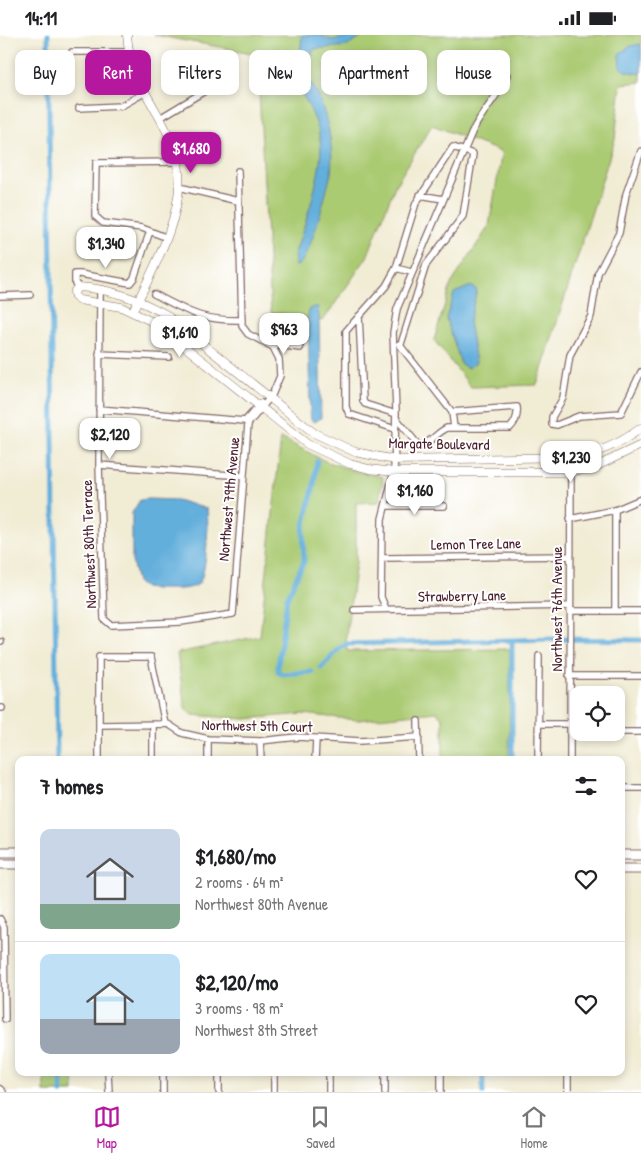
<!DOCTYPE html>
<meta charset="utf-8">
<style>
:root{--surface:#fff;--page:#f6f6f6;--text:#202124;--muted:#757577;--line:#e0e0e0;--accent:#b5179e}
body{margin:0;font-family:"Patrick Hand",sans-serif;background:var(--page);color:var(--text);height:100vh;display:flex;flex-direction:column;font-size:19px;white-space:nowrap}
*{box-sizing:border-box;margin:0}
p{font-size:16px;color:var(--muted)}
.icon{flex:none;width:28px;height:28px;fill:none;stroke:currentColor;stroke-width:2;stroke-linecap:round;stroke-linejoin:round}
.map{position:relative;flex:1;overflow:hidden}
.sheet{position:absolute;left:15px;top:721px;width:610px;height:320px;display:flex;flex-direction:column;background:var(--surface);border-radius:10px;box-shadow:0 2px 8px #0003}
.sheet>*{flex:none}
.banner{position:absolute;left:15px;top:15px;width:611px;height:45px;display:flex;gap:10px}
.buttons{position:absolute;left:570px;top:651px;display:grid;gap:10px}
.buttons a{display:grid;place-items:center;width:55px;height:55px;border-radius:10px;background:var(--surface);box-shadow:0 2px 8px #0003;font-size:25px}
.price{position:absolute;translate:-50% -42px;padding:0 11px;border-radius:10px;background:#fff;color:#222;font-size:16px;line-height:32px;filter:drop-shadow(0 1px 2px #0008)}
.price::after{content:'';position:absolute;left:50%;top:30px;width:15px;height:11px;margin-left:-8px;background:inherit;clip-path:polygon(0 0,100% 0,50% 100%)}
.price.active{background:var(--accent);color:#fff}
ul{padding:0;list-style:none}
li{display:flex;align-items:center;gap:15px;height:125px;padding:0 25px}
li+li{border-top:1px solid var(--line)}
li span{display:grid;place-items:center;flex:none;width:140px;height:100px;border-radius:10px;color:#555}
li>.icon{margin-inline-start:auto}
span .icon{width:60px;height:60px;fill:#fffc;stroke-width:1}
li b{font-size:21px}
h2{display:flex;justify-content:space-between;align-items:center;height:60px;padding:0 25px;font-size:21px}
.chip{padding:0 18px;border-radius:10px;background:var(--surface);box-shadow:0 2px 8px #0003;font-size:18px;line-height:45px}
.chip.active{background:var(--accent);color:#fff}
.status{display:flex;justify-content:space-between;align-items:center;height:35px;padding:0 25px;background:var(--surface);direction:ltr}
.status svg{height:14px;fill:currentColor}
.tab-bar{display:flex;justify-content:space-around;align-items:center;height:70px;border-top:1px solid var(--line);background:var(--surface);font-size:14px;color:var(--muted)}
.tab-bar a{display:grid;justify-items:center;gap:2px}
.tab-bar .active{color:var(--accent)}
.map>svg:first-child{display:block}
.green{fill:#abcb73;stroke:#7a754f}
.water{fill:#63afdc;stroke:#566784}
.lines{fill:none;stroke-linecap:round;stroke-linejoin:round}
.canal{stroke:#63afdc;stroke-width:5}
.street-casing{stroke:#846766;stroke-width:8}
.secondary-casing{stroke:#846766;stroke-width:9}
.primary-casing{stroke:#846766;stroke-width:11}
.street{stroke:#fff;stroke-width:5.5}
.secondary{stroke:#fff;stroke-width:8}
.primary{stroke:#fff;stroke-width:9}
.labels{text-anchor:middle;stroke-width:4;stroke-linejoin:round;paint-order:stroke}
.street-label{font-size:15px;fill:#4a1f2b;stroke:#fff}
</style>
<div class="status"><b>14:11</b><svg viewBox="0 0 49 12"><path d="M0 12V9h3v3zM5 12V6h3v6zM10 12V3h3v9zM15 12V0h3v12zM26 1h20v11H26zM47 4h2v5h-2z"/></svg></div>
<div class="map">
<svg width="641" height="1057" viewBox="0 0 641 1057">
<rect width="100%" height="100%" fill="#fff"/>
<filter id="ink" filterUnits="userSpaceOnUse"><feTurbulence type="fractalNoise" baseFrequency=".02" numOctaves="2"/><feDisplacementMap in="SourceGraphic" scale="10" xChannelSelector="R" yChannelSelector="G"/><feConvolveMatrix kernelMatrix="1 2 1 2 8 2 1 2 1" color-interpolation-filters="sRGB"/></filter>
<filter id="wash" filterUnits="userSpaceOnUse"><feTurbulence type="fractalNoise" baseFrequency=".0096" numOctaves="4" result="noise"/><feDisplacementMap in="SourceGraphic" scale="20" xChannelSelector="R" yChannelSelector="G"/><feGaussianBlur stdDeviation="1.12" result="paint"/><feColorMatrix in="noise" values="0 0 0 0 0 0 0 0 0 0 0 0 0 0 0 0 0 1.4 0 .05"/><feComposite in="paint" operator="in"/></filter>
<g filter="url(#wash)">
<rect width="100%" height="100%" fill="#f1ecd4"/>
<path class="green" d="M154 0H641V47L621 49 615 104 537 350 471 352 434 305 451 249 489 191 502 117 432 90 395 151 367 222 323 286 271 277 257 19Z
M281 403 325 426 358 437 383 442 379 467 356 468V527L346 601 347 616 510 614 509 725H443V684L437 677 358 685 303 679 245 684 192 680 185 673 177 618 260 601Z
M44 1038H73L74 1057H44Z"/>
<path class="water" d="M302 0H319L331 5 365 0 348 11 314 14C311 23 307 30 308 41 310 48 316 55 319 62 328 87 334 111 331 139 327 153 309 230 296 231L294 221C304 193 325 132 320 104 317 81 302 61 293 40L299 29Z
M641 9V39L625 36 620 32 619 19 630 11Z
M471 251 477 255 469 286 476 328 467 333 461 329 446 283 454 258Z
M315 272H318L319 282 321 383 315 387 311 385 310 377 308 278 311 273Z
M149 464 177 465 207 474C209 485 207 545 197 550 188 555 176 554 166 554 155 554 145 556 137 547L132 526V478L140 465Z"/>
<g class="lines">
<path class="canal" d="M48 0 57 725
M512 607V725
M321 633 340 613 347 609 555 604 641 605
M312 637 282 639 278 637V631L287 563 304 526 303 495 314 450 317 426
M61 1038V1057
M483 1038V1057"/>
</g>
</g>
<g filter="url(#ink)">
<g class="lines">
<g class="street-casing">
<path id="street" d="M72 17H128
M79 73 121 71 144 58
M160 83 218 48
M641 116 626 159 619 198 598 238 591 281 570 320 563 363 552 382V389L557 390 579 381 621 378 641 337
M179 152 238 166
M420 160 443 164
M165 202 142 193 103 188 95 181 96 128 178 127
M396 233 411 237
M78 252 75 248V239H80L130 248 134 243 150 196
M100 254 99 430 104 584 111 590 181 587 233 579 248 389 272 360 280 341 279 324 273 312 248 299 242 291 238 136
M154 259C189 277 201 286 242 285
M0 261 30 260
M359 281 363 366 365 369 396 379
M271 309 300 313
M399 309 452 377 454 393
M99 319 169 322
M99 374 245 386 248 389
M396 383 419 411C430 409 436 398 447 393H510C516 387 518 380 517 372L452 377
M245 386 261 368
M395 394 349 379 346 372V296L386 251 396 233 416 168 453 112 473 119 463 181 426 230 401 309
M99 430 243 441
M386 471H444
M615 475V576
M570 484 615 475 641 464
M382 523 569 521
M386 574 381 562 382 484 394 437 396 376 393 298 397 274 473 95C483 75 499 61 507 40
M354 575 570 571
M570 576H641
M0 607H1
M569 641H641
M0 673H2
M418 686 419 725
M539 689H570
M99 690 168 689 182 698 208 704 260 706 298 702 360 706 419 702
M153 690V725
M616 697H641
M208 704V725
M260 706 261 725
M99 725V622H151L165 689
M315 725 316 704
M538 725 539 621
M570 725 571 422
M621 753H641
M0 884 4 892 5 984
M108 1038 109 1057
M163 1038V1057
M219 1038V1057
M274 1038V1057
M329 1038V1057
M385 1038V1057
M441 1038V1057
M568 1038V1057
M0 1054 3 1057"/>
</g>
<g class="secondary-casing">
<path id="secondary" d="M127 0C130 37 145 56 162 87 170 102 178 119 179 137 183 182 152 236 133 276
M641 393C620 409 597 419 571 422L395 425 355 417 314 398 165 279C136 263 111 254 78 252L74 257 75 262 79 265 121 272 155 288 307 409 350 429 369 434 394 437H570L597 431 641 410"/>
</g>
<g class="primary-casing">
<path id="primary" d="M0 817H19
M621 820H641
M0 829H19
M621 834H641"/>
</g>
<use href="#street" class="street"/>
<use href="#secondary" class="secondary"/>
<use href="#primary" class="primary"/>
</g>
</g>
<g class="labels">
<g class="street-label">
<text transform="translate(439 409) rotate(1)" y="5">Margate Boulevard</text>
<text transform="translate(229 464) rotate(-85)" y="5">Northwest 79th Avenue</text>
<text transform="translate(89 509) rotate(-92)" y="5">Northwest 80th Terrace</text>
<text transform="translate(476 509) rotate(-1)" y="5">Lemon Tree Lane</text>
<text transform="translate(462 561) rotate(-1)" y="5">Strawberry Lane</text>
<text transform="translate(557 574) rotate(-90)" y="5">Northwest 76th Avenue</text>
<text transform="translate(257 691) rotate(1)" y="5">Northwest 5th Court</text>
</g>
</g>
</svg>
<div class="buttons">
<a><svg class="icon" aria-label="locate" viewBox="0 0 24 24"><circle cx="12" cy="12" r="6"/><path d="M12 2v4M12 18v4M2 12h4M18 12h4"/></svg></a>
</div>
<b class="price active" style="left:191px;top:139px">$1,680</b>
<b class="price" style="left:106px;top:234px">$1,340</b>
<b class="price" style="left:284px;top:320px">$963</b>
<b class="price" style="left:180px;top:323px">$1,610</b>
<b class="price" style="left:110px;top:425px">$2,120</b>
<b class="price" style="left:571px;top:448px">$1,230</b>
<b class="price" style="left:415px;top:481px">$1,160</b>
<div class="banner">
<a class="chip">Buy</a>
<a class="chip active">Rent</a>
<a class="chip">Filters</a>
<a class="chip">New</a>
<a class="chip">Apartment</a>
<a class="chip">House</a>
</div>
<section class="sheet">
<h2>7 homes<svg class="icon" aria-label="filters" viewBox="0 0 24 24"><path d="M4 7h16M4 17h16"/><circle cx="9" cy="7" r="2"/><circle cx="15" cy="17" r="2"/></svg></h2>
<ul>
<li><span style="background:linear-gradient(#c9d6e8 75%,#7fa58c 0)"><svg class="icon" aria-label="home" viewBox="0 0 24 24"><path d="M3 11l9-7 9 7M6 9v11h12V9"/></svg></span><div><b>$1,680/mo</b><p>2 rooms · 64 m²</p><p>Northwest 80th Avenue</p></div><svg class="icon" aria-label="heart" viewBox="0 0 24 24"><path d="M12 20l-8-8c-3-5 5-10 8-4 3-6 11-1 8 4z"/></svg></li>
<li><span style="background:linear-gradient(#bfe0f5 65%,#9aa5b1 0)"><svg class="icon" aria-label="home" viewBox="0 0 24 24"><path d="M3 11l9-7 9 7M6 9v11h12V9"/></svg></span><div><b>$2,120/mo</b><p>3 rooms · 98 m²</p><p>Northwest 8th Street</p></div><svg class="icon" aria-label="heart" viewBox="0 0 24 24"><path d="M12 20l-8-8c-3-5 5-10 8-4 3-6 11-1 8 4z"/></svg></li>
</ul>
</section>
</div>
<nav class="tab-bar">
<a class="active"><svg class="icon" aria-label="map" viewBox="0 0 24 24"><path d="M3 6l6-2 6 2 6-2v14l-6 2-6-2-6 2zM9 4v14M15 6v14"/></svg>Map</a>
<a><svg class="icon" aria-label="saved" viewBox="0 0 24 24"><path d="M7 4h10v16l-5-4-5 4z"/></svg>Saved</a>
<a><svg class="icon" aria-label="home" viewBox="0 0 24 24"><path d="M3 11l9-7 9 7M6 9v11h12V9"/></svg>Home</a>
</nav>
